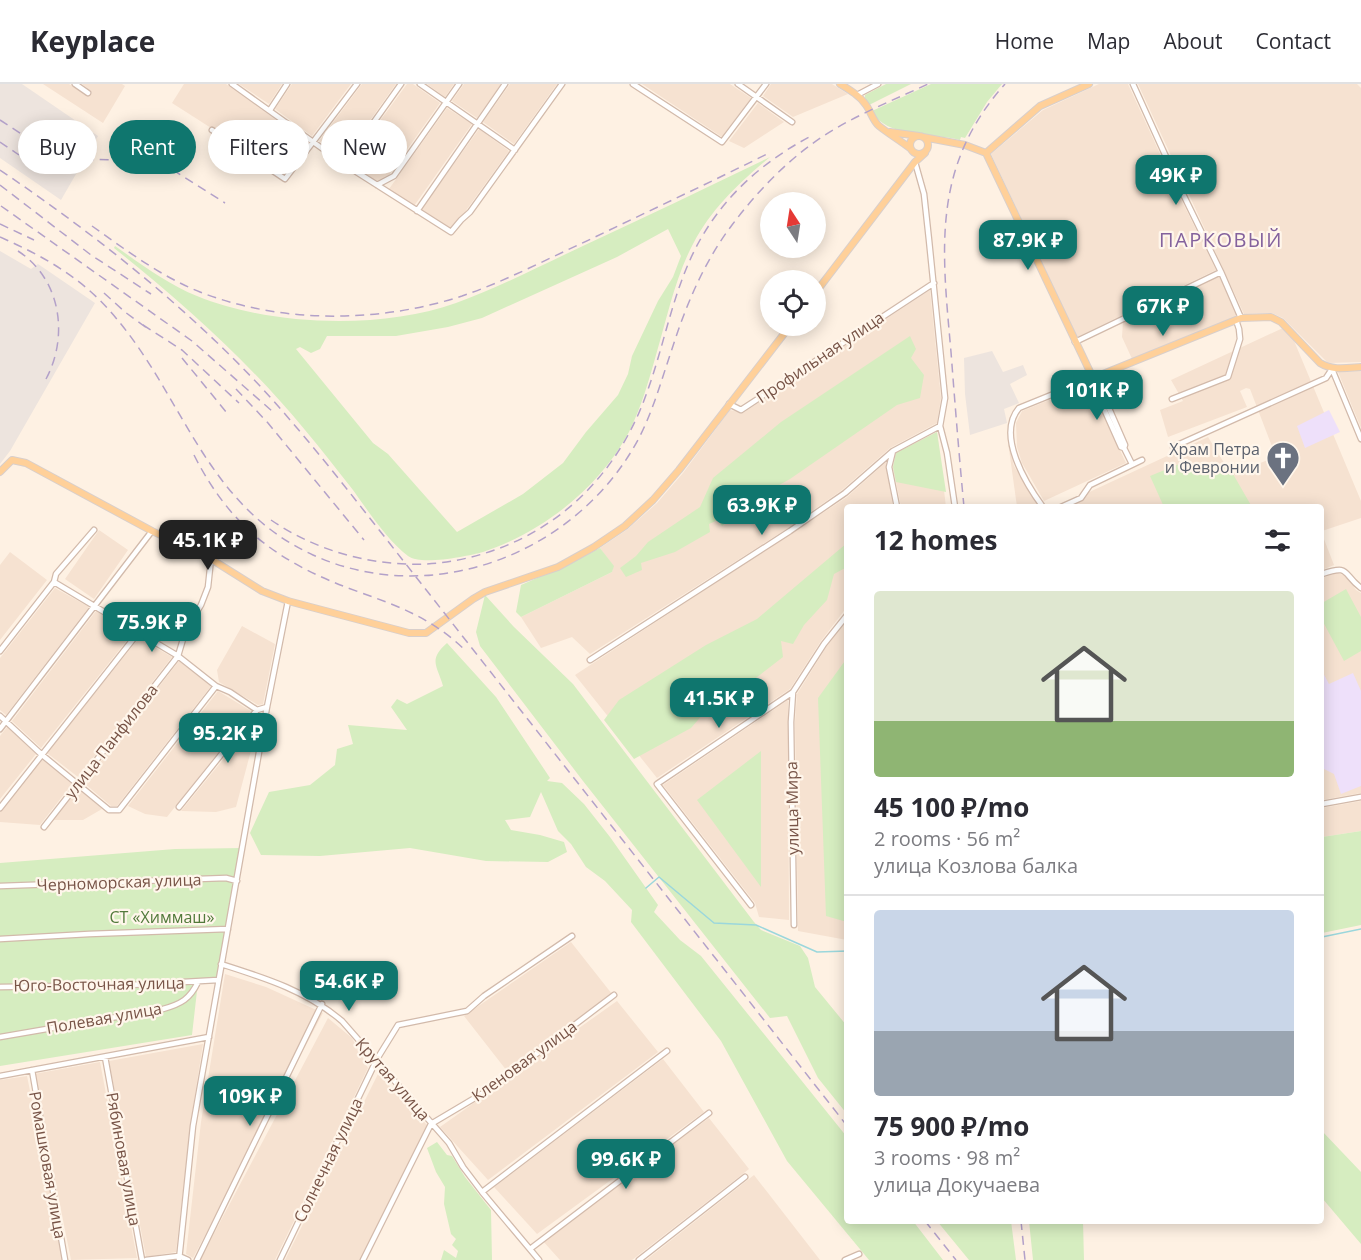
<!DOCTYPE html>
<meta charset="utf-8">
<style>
:root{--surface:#fff;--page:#f7f7f7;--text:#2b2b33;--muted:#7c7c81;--line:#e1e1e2;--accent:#0f766e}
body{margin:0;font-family:"Open Sans",sans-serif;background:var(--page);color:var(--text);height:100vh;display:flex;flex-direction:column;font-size:22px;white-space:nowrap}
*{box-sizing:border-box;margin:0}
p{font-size:20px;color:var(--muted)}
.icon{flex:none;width:33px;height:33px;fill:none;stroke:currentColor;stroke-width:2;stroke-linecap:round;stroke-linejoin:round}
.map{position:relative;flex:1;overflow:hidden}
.sheet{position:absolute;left:844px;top:420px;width:480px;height:720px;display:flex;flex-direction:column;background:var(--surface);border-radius:6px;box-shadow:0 3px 15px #0003}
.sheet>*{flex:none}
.banner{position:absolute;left:18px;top:36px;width:570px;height:54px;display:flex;gap:12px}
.needle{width:39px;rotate:348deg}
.buttons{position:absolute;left:760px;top:108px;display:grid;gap:12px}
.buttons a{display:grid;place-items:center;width:66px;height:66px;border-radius:50%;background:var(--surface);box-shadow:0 3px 15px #0003;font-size:30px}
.price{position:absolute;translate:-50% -51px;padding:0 14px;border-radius:12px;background:var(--accent);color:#fff;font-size:20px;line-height:39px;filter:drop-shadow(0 2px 3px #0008)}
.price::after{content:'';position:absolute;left:50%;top:36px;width:18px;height:14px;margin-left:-9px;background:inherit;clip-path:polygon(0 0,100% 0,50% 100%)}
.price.selected{background:#222;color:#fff}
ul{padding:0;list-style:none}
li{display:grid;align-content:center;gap:12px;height:318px;padding:0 30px}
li+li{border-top:2px solid var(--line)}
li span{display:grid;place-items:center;height:186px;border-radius:6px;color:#555}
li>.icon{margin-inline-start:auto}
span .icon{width:108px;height:108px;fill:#fffc;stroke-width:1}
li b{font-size:26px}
h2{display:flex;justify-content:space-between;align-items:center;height:72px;padding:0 30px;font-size:26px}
.pill{padding:0 21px;border-radius:27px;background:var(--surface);box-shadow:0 3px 15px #0003;font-size:21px;line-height:54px}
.pill.selected{background:var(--accent);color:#fff}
header{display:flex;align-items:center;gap:36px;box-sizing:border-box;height:84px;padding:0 30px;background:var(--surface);border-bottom:2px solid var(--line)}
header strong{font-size:28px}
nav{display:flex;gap:33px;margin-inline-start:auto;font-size:21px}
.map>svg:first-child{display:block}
.residential{fill:#f6e2d1}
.industrial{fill:#ede4de}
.education{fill:#eee0fa}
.green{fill:#d6edc0;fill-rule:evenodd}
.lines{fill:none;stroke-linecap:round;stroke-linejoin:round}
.stream{stroke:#9bd7dc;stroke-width:1.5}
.minor-casing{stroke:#d2baab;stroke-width:7}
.major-casing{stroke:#d9cfcb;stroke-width:8}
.minor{stroke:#fff;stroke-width:4.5}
.major{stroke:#ffd099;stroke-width:6}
.rail{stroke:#b3a1c9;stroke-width:1.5;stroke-dasharray:9 6;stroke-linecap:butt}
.labels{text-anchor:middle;stroke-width:4.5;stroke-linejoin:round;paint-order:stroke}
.street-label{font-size:16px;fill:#785447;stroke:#fff6eb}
.worship-label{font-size:16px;fill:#5b616d;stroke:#fff6eb;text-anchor:end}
.park-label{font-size:16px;fill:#527a3b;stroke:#fff6eb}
.quarter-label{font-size:20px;letter-spacing:1.5px;fill:#84629d;stroke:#fff6eb}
</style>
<header>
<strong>Keyplace</strong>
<nav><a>Home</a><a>Map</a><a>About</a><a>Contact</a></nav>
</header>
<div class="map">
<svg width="1361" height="1176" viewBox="0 0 1361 1176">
<rect width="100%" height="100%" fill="#fef1e3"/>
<path class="residential" d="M43 0H69L89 13 92 9 90 6 82 0H122L125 2 103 39Z
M184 0H226L307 58 283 90 172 19Z
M239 0H282L269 20Z
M292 0H351L312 52 275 25Z
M362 0H396L343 74 319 57Z
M407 0H413L440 19 382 101 349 79Z
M427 0H454L445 13Z
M464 0H501L477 34 452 17Z
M510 0H557L514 60 483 38Z
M642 0H730L751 14 722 53Z
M771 0H832L848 10 793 33 763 12Z
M1099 0H1128L1178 109 1216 186 1077 253 991 70 1043 26Z
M1138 0H1357L1361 4V278L1328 279 1283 234 1272 229 1244 230Z
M758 19 784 38 744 64 729 57Z
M447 24 472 40 414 122 389 105Z
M479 45 509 67 467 125 455 148 421 126Z
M1219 191 1237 229 1234 235 1133 277 1122 253 1123 238Z
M930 206 941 314 937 339 890 364 842 406 788 444 590 570 572 553 541 564 521 533 612 488 613 482 600 464 628 445 657 419 683 389 730 326 743 329Z
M1287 240 1361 417V434L1322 447V423H1057L1208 353 1231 390 1276 373 1250 305 1246 304 1240 307 1247 323 1168 353 1160 326 1183 317 1171 296 1283 244Z
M1361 287V344L1338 288Z
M1089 300 1126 379 1044 417 1022 379 1017 363 1016 339 1022 327Z
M937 348 946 423H901L893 383 896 369Z
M1008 358 1014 382 1039 423H1017Z
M886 378 893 423H848L847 523 821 557 790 605 657 694 575 591 847 413Z
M99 446 128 466 94 515 65 495Z
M1322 450 1334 481 1322 486Z
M10 468 47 496 0 556V481Z
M1337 489 1344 491 1356 506 1361 509V709L1322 716V494Z
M55 504 89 523 6 631 0 626V574Z
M96 527 132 550 41 664 12 637Z
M847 536V856L798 847 795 638 797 610 827 562Z
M242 542 275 560 263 620 258 621 219 598 217 586Z
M139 554 172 573 78 693 47 669Z
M179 577 211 602 117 722H111L84 699Z
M218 607 251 627 167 733 145 730 128 722Z
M788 616 789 836 759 833 755 819 663 701Z
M261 629 236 723 216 728 181 727Z
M7 643 36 670 0 715V652Z
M42 675 72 700 40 741 0 738V724Z
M79 705 102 725 83 736H50Z
M1361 717V747L1322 753V724Z
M571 858 612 910 507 987 464 932Z
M225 890 266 903 323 929 193 1174 186 1170 201 1038Z
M617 917 658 968 488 1096 440 1043Z
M328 934 352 954 368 984 275 1176H200Z
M203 960 191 1036 176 1168 146 1173 109 977Z
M663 975 704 1028 537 1150 494 1103Z
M100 978 137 1174 71 1176 34 990Z
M378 990 429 1043 361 1176H285Z
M27 992 64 1176H0V996Z
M709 1034 749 1085 632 1176H560L542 1156Z
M754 1091 820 1176H646Z"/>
<path class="industrial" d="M0 0H22L98 52 61 116 0 74Z
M0 167 31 185 38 180 95 219 10 367 0 380Z
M992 267 1003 288 1023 281 1027 291 1010 300 1019 319 1004 325 1007 339 970 351 965 310 964 274Z"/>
<path class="education" d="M1329 326 1340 348 1305 364 1297 342Z
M1322 587 1329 600 1353 589 1361 607V702L1341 710 1334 690 1322 684Z"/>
<path class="green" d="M886 0H911L869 21 865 14V11Z
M931 0H1002L987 18 965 54 961 53 960 56C934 49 885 54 872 27Z
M770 73C739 99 712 124 693 160 675 194 667 234 656 271 649 296 641 324 629 348 599 404 543 448 483 468 468 472 421 482 408 472 388 457 368 427 353 406 337 386 322 366 305 346 249 278 183 219 114 164L115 162C141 180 167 200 197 212 270 242 381 246 456 219 500 203 542 181 585 161 647 132 708 103 770 73ZM668 145 681 172 673 193 658 217 632 272 628 290 618 311 586 348 563 379 523 410 457 448 388 370 373 359 296 265 300 263 311 269 320 265 327 252H396L448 243 482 234 617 173Z
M910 252 916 265 911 274 924 291 920 314 897 321 790 395 752 416 722 442 718 436 709 440 710 448 675 468 641 479 642 486 626 493 620 484 636 472 648 458 700 423 713 394 781 338Z
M937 348 946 408 896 398 893 383 896 369Z
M1189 376 1195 390 1222 380 1233 390 1252 423H1164L1150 392Z
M847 459V483L834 490 827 516 804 541 793 560 781 557 783 573 748 600 717 614 691 644 634 675 604 636 619 616 706 561 757 535Z
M600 464 614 482 612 488 521 533 516 528 521 501 567 481Z
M1346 505 1361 533V567L1344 577 1322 536V519Z
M485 511 514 543 573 600 754 838 761 846 800 862 808 874 815 903 847 942V1030L818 994 787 932 770 934 583 697 480 562 476 548Z
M447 559 496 613 550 694 547 697 562 699 584 720 610 753 658 821 654 828 680 856 701 872 847 1053 848 1137H913L943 1176H869L787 1077 721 957 631 838 632 826 605 797 586 783 571 760 558 747 541 708 530 733 505 736 511 746 540 751 564 758 567 768 548 778 486 777 410 764 320 772 261 771 250 749 269 708 310 701 335 681 337 665 353 660 348 641 407 646 391 623 397 615 407 620 443 602C437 581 428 576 447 559Z
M847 574V838L826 832 818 614Z
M761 667V803L697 716Z
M1361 747V841L1322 849V753Z
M242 764 218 896 198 898 192 951 0 982V779L175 765Z
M1322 1047 1361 1088V1160L1322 1114Z
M437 1058 447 1071 452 1072 465 1093 491 1126 492 1176H441L444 1166 456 1174 458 1167 452 1161 456 1155 451 1150 444 1120 445 1103 436 1088 427 1064Z
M937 1137H1011L1016 1176H969Z
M1029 1137H1083L1084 1176H1033Z"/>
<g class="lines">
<path class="stream" d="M646 804 659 793 714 839 756 841 817 868 848 867
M1322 853 1361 845"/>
<g class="minor-casing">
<path id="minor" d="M75 0 88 9
M232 0 344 80 451 148 461 136 470 128 562 0
M420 0 515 66
M633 0 722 58 766 0
M738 0 792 38
M1133 0 1182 108 1221 188 1241 234
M857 11 878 0
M270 26 287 0
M212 46 285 95 357 0
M915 78 924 110 929 156 945 314 940 342 947 369 955 423
M344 80 401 0
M377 101 394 92 459 0
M417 127 505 0
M1075 258 1221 188
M1332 285 1361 355
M1093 294 1096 307 1121 363 1124 364 1132 380
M1095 297 1101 306 1125 361 1124 364
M1172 315 1228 293 1240 255 1239 245 1236 236
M729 320 741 326 934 199
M1173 363 1326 294 1332 285
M893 367 889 383 897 423
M1043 423C1026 400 996 351 1019 324L1093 294
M1061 423 1081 414 1090 401 1142 376
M1322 490C1351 480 1342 490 1361 504
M54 498 178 572 216 602 230 608 257 626
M0 567 54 498 56 490 94 446
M590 576 790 447 845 409 893 367 940 342
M793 608 791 638 794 841
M0 632 41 670 109 726H119L216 602
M0 645 152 447
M1322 720 1361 713
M179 723 257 626 267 623
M0 724 138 549
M44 743 178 572 186 545 201 521 208 503 211 475
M0 802 226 794 237 797
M751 821 657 700 793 608 824 560 848 530
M0 855 89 850 228 845
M221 880C265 894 307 907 342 937L449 1059 463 1083 482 1108 539 1176
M0 903 130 901 218 896
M0 953 163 925C181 920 190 915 198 898
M105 973 142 1176
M32 986 65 1176
M0 992 209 953
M431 1040 490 1005 614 911
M482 1108 667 967
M530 1165 709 1029
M146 1176 179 1172 188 1176
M179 1176 193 1042 267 623 288 517
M197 1176 322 920
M280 1176 377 975 398 941 467 927 484 912 572 852
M363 1176 431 1040
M639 1176 745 1093
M845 1176 859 1170"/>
</g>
<g class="major-casing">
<path id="major" d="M840 0C850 6 860 12 866 21 871 28 873 37 879 42 889 50 901 57 911 65
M890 48 919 52
M910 61a9 9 0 1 1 18 0a9 9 0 1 1-18 0Z
M923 53 965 61 986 69
M986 69 1093 294 1241 234 1271 233 1281 238 1320 279C1333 287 1347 284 1361 283
M986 69 1040 22 1089 0
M816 208 915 78 925 69
M0 388 12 376 26 379 152 447 211 475 262 507 288 517 409 549H426L473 515 485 508 558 483 594 463 625 442 653 416 679 386 790 242"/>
</g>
<use href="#minor" class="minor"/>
<use href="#major" class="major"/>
<path class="rail" d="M0 36 35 59
M29 55 53 68 76 75 152 77 165 81 225 119
M0 58 19 71
M0 86C93 149 183 220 260 302 293 338 324 376 354 414L848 1043
M0 101 91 171 151 210
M1 122 192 257 272 327
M0 140 34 156
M92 142C126 166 160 192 200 208 282 240 379 239 462 212 506 197 549 174 591 155 651 126 711 98 771 68
M0 153C41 171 79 192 109 226 184 309 202 420 313 471 434 526 580 468 640 352 654 324 662 294 672 265 686 221 704 178 732 141 760 104 793 70 833 46 863 28 896 15 928 0
M18 167C61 195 69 252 46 295
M104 209 125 228 148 245
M143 241 182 266 239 319
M182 274 227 329
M236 305 268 339 364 456
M194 371C232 446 281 480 359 508 401 523 433 535 466 567
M964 423C959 371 955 320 951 268 942 166 931 83 1005 0
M271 436C319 469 381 485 439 479 538 467 613 403 646 311 665 260 673 204 700 156 726 110 764 77 811 52
M925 1137 956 1176
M1021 1137 1025 1176"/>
</g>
<defs>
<g id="church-pin" transform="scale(1.725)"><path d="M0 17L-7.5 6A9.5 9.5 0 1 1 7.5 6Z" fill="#6b7280" stroke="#fff6eb"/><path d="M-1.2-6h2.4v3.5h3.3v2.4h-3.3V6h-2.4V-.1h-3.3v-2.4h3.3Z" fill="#fff"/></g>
</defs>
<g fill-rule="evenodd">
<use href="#church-pin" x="1283" y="374"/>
</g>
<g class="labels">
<g class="street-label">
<text transform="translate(820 273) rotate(-34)" y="6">Профильная улица</text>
<text transform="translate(111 657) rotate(-52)" y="6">улица Панфилова</text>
<text transform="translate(792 724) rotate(-91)" y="6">улица Мира</text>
<text transform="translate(119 798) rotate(-2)" y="6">Черноморская улица</text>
<text transform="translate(99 900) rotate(-1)" y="6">Юго-Восточная улица</text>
<text transform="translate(104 934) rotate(-10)" y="6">Полевая улица</text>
<text transform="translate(524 977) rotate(-36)" y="6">Кленовая улица</text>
<text transform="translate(393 995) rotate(49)" y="6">Крутая улица</text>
<text transform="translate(124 1075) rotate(80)" y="6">Рябиновая улица</text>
<text transform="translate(328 1076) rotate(-64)" y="6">Солнечная улица</text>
<text transform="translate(48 1081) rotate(80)" y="6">Ромашковая улица</text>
</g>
<g class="worship-label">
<text x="1260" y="371">Храм Петра<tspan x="1260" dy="18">и Февронии</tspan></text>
</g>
<g class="park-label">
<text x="162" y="839">СТ «Химмаш»</text>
</g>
<g class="quarter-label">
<text x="1221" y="163">ПАРКОВЫЙ</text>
</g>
</g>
</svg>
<div class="buttons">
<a><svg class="needle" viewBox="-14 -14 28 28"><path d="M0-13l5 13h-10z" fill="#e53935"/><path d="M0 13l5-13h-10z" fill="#7c7c81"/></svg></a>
<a><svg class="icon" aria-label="locate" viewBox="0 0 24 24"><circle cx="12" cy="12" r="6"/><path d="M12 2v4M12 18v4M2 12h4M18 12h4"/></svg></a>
</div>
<b class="price" style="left:1176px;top:122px">49K ₽</b>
<b class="price" style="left:1028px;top:187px">87.9K ₽</b>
<b class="price" style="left:1163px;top:253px">67K ₽</b>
<b class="price" style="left:1097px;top:337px">101K ₽</b>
<b class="price" style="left:762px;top:452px">63.9K ₽</b>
<b class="price selected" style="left:208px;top:487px">45.1K ₽</b>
<b class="price" style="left:152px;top:569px">75.9K ₽</b>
<b class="price" style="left:719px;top:645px">41.5K ₽</b>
<b class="price" style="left:228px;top:680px">95.2K ₽</b>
<b class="price" style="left:349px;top:928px">54.6K ₽</b>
<b class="price" style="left:250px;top:1043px">109K ₽</b>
<b class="price" style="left:626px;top:1106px">99.6K ₽</b>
<div class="banner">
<a class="pill">Buy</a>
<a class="pill selected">Rent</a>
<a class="pill">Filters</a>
<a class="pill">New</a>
</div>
<section class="sheet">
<h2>12 homes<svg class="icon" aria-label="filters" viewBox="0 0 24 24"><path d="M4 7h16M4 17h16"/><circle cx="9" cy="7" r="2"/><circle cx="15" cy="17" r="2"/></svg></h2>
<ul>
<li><span style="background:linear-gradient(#dfe7d0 70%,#8fb573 0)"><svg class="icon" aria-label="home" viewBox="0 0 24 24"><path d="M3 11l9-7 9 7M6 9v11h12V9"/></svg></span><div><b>45 100 ₽/mo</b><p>2 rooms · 56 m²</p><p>улица Козлова балка</p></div></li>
<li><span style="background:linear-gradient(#c9d6e8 65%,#9aa5b1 0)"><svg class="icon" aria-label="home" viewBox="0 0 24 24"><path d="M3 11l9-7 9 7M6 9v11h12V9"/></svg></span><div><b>75 900 ₽/mo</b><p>3 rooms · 98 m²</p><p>улица Докучаева</p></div></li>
</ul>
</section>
</div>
